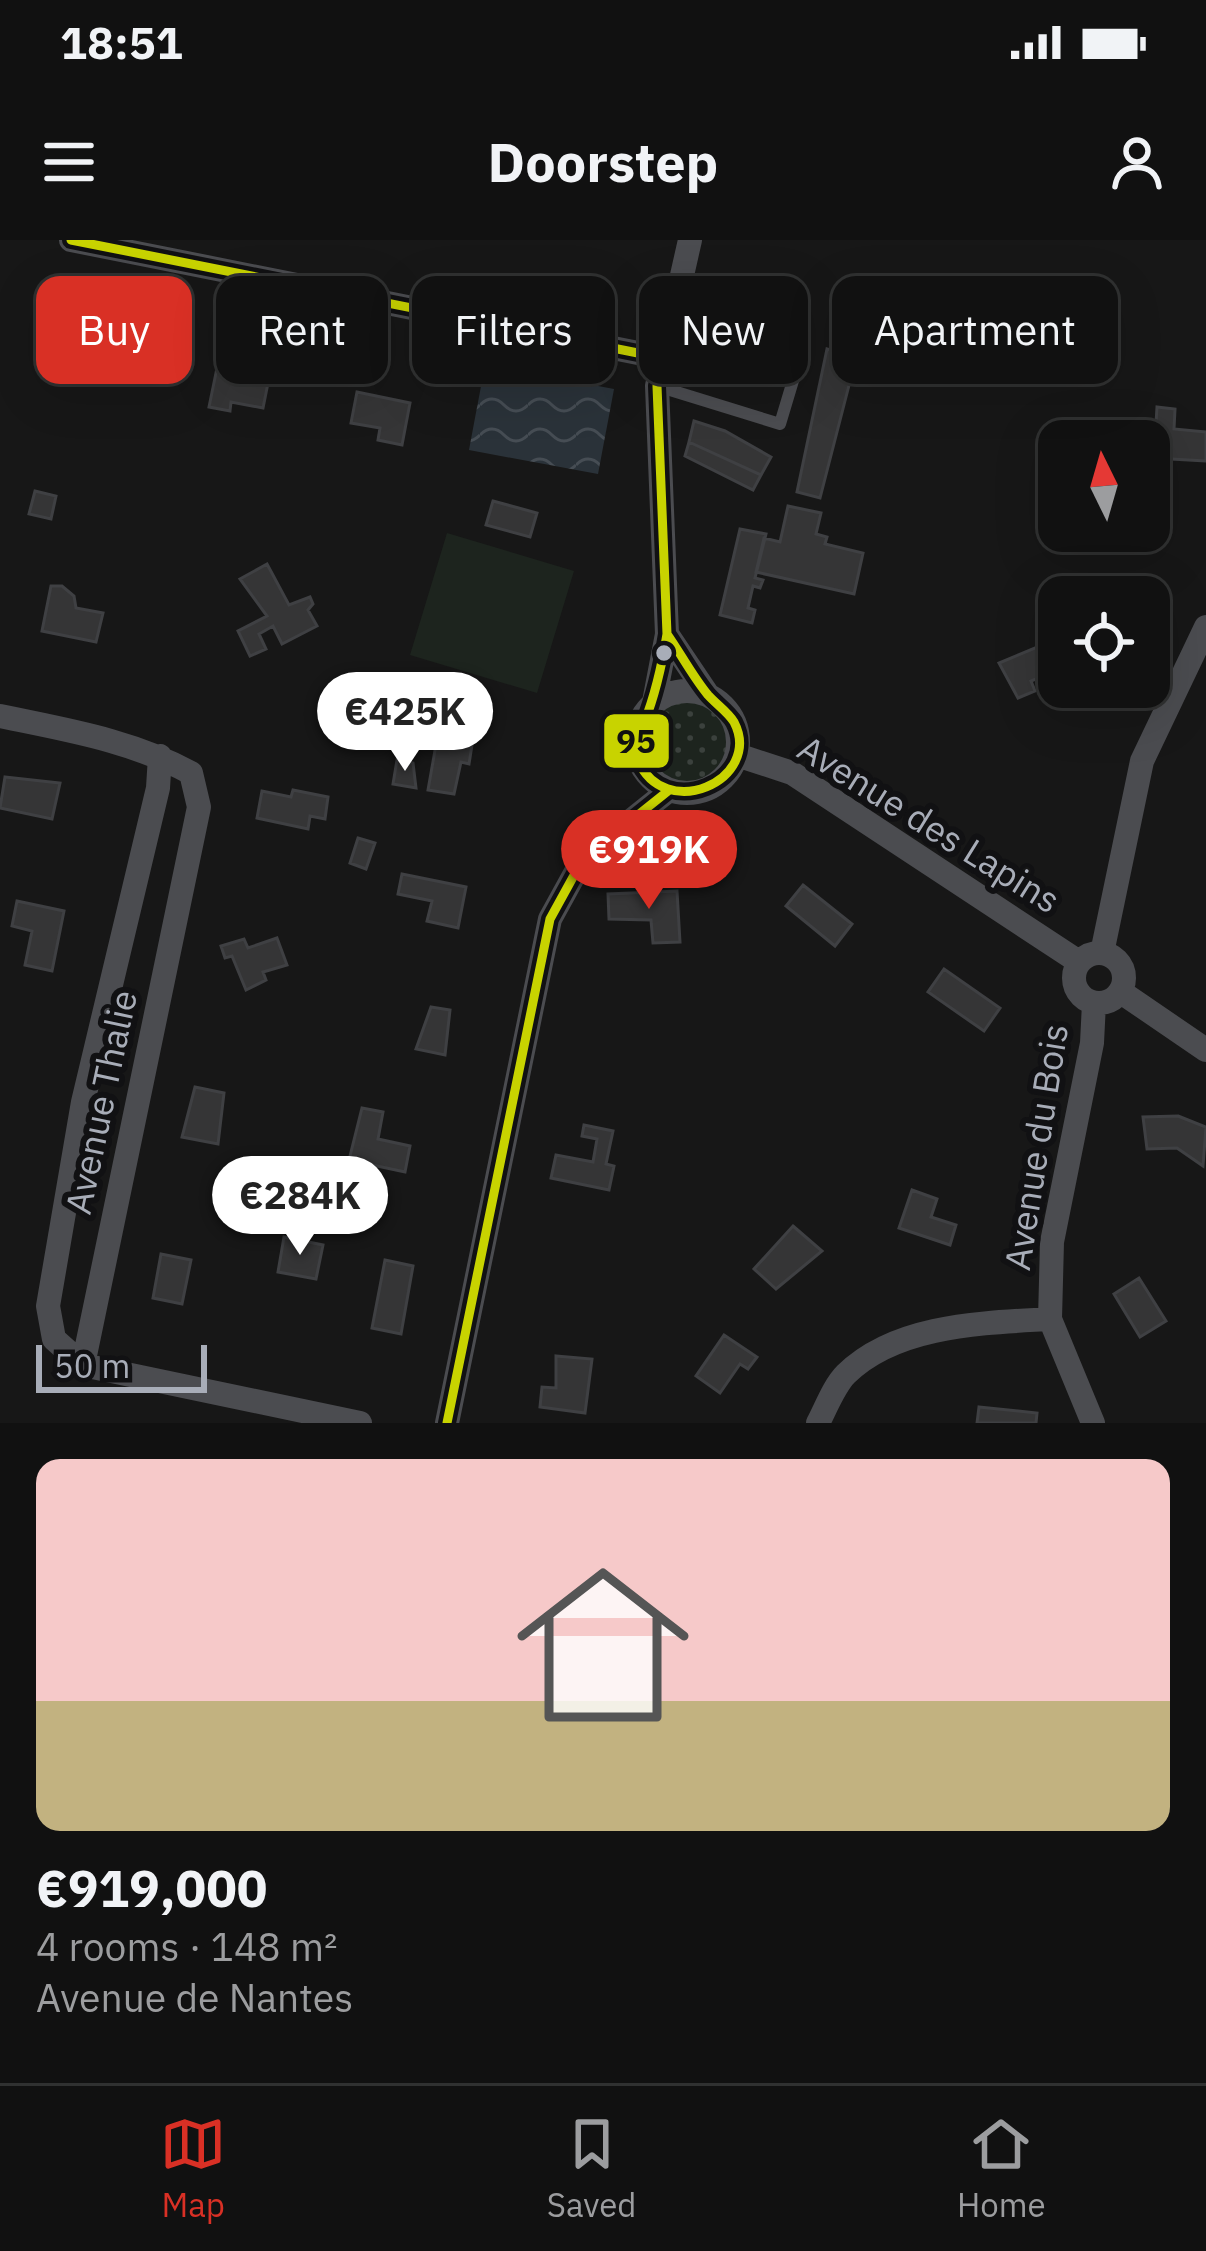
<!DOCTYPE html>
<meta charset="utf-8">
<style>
:root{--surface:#111;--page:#1a1a1a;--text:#f1f3f6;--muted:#9c9d9f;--line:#303131;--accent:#d93025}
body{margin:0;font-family:"IBM Plex Sans",sans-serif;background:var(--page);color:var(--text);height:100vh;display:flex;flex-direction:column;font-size:45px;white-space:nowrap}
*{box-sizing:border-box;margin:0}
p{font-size:39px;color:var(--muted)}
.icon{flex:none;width:66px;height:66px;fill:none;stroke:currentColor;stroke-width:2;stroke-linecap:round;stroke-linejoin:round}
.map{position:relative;height:1183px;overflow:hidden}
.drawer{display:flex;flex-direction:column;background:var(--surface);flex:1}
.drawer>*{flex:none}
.banner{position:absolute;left:36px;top:36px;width:1134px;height:108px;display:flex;gap:24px}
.needle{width:78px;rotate:355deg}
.controls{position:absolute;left:1038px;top:180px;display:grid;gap:24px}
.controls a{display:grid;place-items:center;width:132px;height:132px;border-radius:24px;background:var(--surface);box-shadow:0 12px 48px #0002,0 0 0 3px var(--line);font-size:60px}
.scale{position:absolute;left:36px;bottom:30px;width:171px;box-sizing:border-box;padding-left:12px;border:6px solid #a8adb8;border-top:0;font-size:33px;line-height:42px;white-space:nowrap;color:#a8adb8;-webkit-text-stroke:9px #111113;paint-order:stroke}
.price{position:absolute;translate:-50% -102px;padding:0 27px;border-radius:42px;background:#fff;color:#222;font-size:39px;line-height:78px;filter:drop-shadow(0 3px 6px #0008)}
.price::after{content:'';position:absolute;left:50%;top:72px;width:36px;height:27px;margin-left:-18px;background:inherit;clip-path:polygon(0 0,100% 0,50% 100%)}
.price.on{background:var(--accent);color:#fff}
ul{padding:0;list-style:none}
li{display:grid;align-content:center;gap:24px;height:636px;padding:0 36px}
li+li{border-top:3px solid var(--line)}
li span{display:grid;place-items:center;height:372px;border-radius:24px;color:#555}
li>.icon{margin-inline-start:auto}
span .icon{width:216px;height:216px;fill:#fffc;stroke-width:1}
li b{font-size:51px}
.chip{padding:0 42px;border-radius:24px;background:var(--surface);box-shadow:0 12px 48px #0002,0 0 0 3px var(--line);font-size:42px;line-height:108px}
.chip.on{background:var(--accent);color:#fff}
.status{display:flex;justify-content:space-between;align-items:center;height:84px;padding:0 60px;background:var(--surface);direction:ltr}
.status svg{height:33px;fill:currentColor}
header{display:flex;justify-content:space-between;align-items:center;height:156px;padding:0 36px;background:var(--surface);font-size:54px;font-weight:700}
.tabs{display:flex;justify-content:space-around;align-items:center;height:168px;border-top:3px solid var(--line);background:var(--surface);font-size:33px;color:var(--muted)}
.tabs a{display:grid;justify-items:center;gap:6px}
.tabs .on{color:var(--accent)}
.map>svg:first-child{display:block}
.grass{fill:url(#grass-dots)}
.garden{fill:#1d241e}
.water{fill:url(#water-waves)}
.building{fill:#353536;stroke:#3f4043;stroke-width:3}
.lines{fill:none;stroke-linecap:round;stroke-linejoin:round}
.service{stroke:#4b4c50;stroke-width:12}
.minor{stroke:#4b4c50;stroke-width:24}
.bus-1-casing{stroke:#111113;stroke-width:18}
.bus-1{stroke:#c8d300;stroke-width:9}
.bus-dot{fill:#a8adb8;stroke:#111113;stroke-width:4.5}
.labels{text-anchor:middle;stroke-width:12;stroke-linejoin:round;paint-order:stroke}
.street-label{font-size:36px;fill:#a8adb8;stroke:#111113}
.line-badge{stroke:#111113;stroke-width:4.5}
.pale-badge-label{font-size:33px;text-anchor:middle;font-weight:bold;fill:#111}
</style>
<div class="status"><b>18:51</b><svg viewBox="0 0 49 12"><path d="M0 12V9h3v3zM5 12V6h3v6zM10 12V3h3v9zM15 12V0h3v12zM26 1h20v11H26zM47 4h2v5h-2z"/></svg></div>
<header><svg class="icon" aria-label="menu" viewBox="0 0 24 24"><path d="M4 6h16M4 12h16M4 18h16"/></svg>Doorstep<svg class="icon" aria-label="person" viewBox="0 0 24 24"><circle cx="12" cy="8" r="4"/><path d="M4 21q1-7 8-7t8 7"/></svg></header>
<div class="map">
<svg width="1206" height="1183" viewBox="0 0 1206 1183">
<defs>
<pattern id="grass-dots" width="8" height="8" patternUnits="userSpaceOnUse" patternTransform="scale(3)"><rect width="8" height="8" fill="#1d241e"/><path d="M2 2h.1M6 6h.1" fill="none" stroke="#3b413d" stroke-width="1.8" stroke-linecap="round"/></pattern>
<pattern id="water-waves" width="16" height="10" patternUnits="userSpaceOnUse" patternTransform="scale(3)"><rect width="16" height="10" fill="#2a3239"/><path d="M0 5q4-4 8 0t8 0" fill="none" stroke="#464d54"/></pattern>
</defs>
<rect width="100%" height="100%" fill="#171717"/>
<path class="grass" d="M643 502a43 43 0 1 1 86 0a43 43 0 1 1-86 0Z"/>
<path class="garden" d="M447 293 574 331 537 453 410 415Z"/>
<path class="water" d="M485 125 614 149 598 234 469 210Z"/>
<path class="building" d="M79 96 133 107 129 129 92 121 89 138 71 134Z
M827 109 856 118 820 258 797 252Z
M228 126 269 138 263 168 231 162 230 171 209 167 217 128Z
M357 152 410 163 402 205 378 200 380 188 351 183Z
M1157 167 1175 169 1174 189 1206 192V221L1154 218Z
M694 181 725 191 771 217 761 235 689 202Z
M689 202 761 235 753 250 685 216Z
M35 251 56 256 51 279 29 274Z
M493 261 537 273 530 297 486 285Z
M788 266 821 273 816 294 827 297 825 304 863 313 854 354 756 332 764 298 780 302Z
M740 289 766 294 755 338 763 340 760 348 753 346 748 368 755 370 752 383 720 375Z
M267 324 289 365 310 357 313 364 308 370 317 386 282 404 273 386 259 394 266 409 250 416 238 391 267 376 240 339Z
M51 346H62L74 356 76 368 103 373 96 402 42 391Z
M1059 398V429L1031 441 1035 451 1018 458 999 423Z
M437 499 472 505 469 524 461 522 454 554 428 550Z
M397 520 413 523 416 548 393 544Z
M5 537 60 543 52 579 0 568Z
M293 550 328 557 325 579 310 576 308 589 257 578 262 551 291 557Z
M358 598 375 603 366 629 350 623Z
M402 634 466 647 458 688 427 681 432 661 398 654Z
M803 645 852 684 835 706 786 666Z
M677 651 680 702 653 703 651 680 609 679 608 654Z
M17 661 64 671 52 731 25 725 32 691 12 686Z
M277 698 287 725 263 732 266 740 246 750 232 716 225 718 221 706 244 699 248 708Z
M944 729 1000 768 984 791 928 752Z
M431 767 450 770 445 815 416 809Z
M195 847 224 853 218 904 182 897Z
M362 868 383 872 378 899 410 906 405 932 349 920Z
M1178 876 1206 887 1203 926 1177 908 1147 909 1143 877Z
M584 885 613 891 606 924 614 926 609 950 551 938 556 915 593 922 597 899 582 896Z
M912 950 937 959 931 977 956 985 950 1005 899 988Z
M793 986 822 1011 776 1049 754 1029Z
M284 997 323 1005 316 1039 278 1032Z
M161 1014 191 1020 182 1064 153 1058Z
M385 1020 413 1026 401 1094 372 1088Z
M1139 1038 1166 1081 1140 1097 1114 1054Z
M724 1095 757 1117 748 1129 740 1124 720 1153 696 1136Z
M556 1116 592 1119 585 1173 540 1167 542 1147 556 1148Z
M979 1167 1037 1173 1036 1183H977Z"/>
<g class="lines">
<path class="service" d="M657 146 780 184 801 114 670 87"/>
<path class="minor" d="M71 0 663 118
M667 394 708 455
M636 502a51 51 0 1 1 102 0a51 51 0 1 1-102 0Z
M654 462 667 394 657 146 690 0
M0 476C66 490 131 500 191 533L199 567 83 1125 360 1183
M737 515 792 533 1079 722
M1074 738a25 25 0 1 1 50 0a25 25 0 1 1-50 0Z
M1102 713 1142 521 1206 387
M1121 752 1206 810
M1050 1079 1093 1183
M83 1125 54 1099 48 1066 83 862 158 548 160 516
M447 1183 550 679 583 619 668 551
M818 1183C826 1168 834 1146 846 1134 897 1084 984 1083 1050 1079L1052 1002 1092 803 1094 763"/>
<g class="bus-1-casing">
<path id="bus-1" d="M71 0 663 118
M663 118 657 146 667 394
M667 394C681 414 693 437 708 455 716 464 728 472 734 482 764 540 663 585 637 518 632 505 639 494 644 483 656 453 662 425 667 394Z
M447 1183 550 679 583 619 668 551"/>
</g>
<use href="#bus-1" class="bus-1"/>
</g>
<circle class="bus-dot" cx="664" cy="413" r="10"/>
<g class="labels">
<g class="street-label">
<text transform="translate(929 584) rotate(32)" y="13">Avenue des Lapins</text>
<text transform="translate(101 862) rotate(-78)" y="13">Avenue Thalie</text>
<text transform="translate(1036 907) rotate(-81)" y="13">Avenue du Bois</text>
</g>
</g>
<rect class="line-badge" x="602" y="472" width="69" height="58" rx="12" fill="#c8d300"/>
<g class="pale-badge-label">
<text x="636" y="513">95</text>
</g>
</svg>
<div class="controls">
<a><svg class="needle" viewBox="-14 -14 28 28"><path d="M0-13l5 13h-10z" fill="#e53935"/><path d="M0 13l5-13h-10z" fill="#9c9d9f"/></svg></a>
<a><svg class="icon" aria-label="locate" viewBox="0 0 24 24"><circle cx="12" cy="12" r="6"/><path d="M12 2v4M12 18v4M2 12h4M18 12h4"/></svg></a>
</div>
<div class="scale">50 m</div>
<b class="price" style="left:405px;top:534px">€425K</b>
<b class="price on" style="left:649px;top:672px">€919K</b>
<b class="price" style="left:300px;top:1018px">€284K</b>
<div class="banner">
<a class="chip on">Buy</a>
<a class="chip">Rent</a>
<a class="chip">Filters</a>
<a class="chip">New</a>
<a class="chip">Apartment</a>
</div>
</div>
<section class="drawer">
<ul>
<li><span style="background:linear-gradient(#f6c9c9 65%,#c2b280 0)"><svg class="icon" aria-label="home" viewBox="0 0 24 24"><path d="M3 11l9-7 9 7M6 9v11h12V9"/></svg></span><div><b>€919,000</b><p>4 rooms · 148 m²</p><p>Avenue de Nantes</p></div></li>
</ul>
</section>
<nav class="tabs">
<a class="on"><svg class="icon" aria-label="map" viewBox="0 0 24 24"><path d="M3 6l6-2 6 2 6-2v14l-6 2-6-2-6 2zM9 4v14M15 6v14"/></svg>Map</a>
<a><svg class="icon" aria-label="saved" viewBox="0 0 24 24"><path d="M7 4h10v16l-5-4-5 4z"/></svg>Saved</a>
<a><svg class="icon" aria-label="home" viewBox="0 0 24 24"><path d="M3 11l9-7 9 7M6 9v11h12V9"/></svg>Home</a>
</nav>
